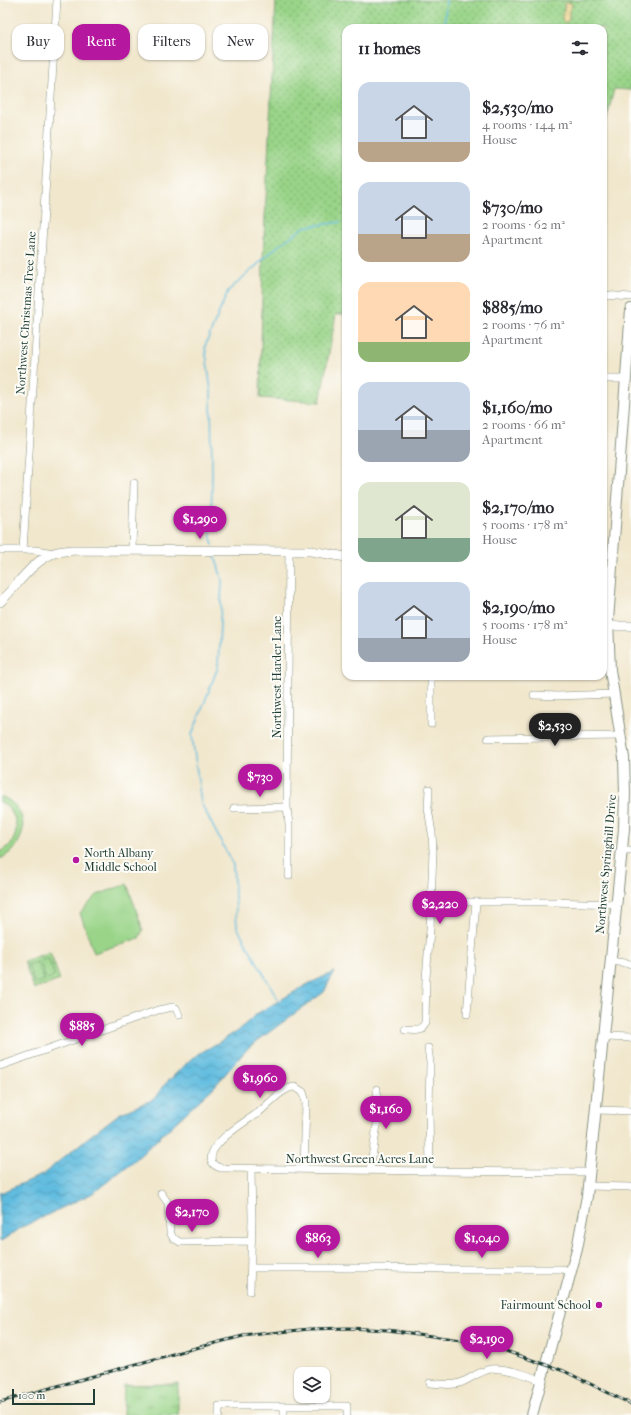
<!DOCTYPE html>
<meta charset="utf-8">
<style>
:root{--surface:#fff;--page:#f7f7f7;--text:#2b2b33;--muted:#7c7c81;--accent:#b5179e}
body{margin:0;font-family:"IM FELL French Canon",serif;background:var(--page);color:var(--text);height:100vh;display:flex;flex-direction:column;font-size:15px;white-space:nowrap}
*{box-sizing:border-box;margin:0}
p{font-size:13px;color:var(--muted)}
.icon{flex:none;width:22px;height:22px;fill:none;stroke:currentColor;stroke-width:2;stroke-linecap:round;stroke-linejoin:round}
.map{position:relative;flex:1;overflow:hidden}
.side{position:absolute;left:342px;top:24px;width:265px;height:656px;display:flex;flex-direction:column;background:var(--surface);border-radius:12px;box-shadow:0 1px 3px #0004}
.side>*{flex:none}
.hud{position:absolute;left:12px;top:24px;width:270px;height:36px;display:flex;gap:8px}
.tools{position:absolute;left:294px;top:1367px;display:grid;gap:8px}
.tools a{display:grid;place-items:center;width:36px;height:36px;border-radius:8px;background:var(--surface);box-shadow:0 1px 3px #0004;font-size:20px}
.scale{position:absolute;left:12px;bottom:10px;width:83px;box-sizing:border-box;padding-left:4px;border:2px solid #1f3d34;border-top:0;font-size:11px;line-height:14px;white-space:nowrap;color:#1f3d34;-webkit-text-stroke:3px #fdfcf7;paint-order:stroke}
.price{position:absolute;translate:-50% -34px;padding:0 9px;border-radius:14px;background:var(--accent);color:#fff;font-size:13px;line-height:26px;filter:drop-shadow(0 1px 2px #0008)}
.price::after{content:'';position:absolute;left:50%;top:24px;width:12px;height:9px;margin-left:-6px;background:inherit;clip-path:polygon(0 0,100% 0,50% 100%)}
.price.on{background:#222;color:#fff}
ul{padding:0;list-style:none}
li{display:flex;align-items:center;gap:12px;height:100px;padding:0 16px}
li span{display:grid;place-items:center;flex:none;width:112px;height:80px;border-radius:12px;color:#555}
li>.icon{margin-inline-start:auto}
span .icon{width:48px;height:48px;fill:#fffc;stroke-width:1}
li b{font-size:17px}
h2{display:flex;justify-content:space-between;align-items:center;height:48px;padding:0 16px;font-size:17px}
.tag{padding:0 14px;border-radius:12px;background:var(--surface);box-shadow:0 1px 3px #0004;font-size:14px;line-height:36px}
.tag.on{background:var(--accent);color:#fff}
.map>svg:first-child{display:block}
.grass{fill:url(#grass-dots);stroke:#5c885e}
.sand{fill:url(#sand-dots);stroke:#868c69}
.park{fill:url(#park-tufts);stroke:#5c885e}
.garden{fill:#99d488;stroke:#5c885e}
.water{fill:url(#water-waves);stroke:#407c8a}
.lines{fill:none;stroke-linecap:round;stroke-linejoin:round}
.stream{stroke:#61bcdf;stroke-width:1.5}
.street-casing{stroke:#889280;stroke-width:8}
.secondary-casing{stroke:#889280;stroke-width:10}
.primary-casing{stroke:#889280;stroke-width:12}
.street{stroke:#fff;stroke-width:7}
.secondary{stroke:#fff;stroke-width:9}
.primary{stroke:#fff;stroke-width:10}
.rail-casing{stroke:#1f3d34;stroke-width:3}
.rail{stroke:#fdfcf7;stroke-width:1.5;stroke-dasharray:4.5;stroke-linecap:butt}
.poi-dot{fill:#b5179e;stroke:#fdfcf7;stroke-width:1.5}
.labels{text-anchor:middle;stroke-width:4;stroke-linejoin:round;paint-order:stroke}
.street-label{font-size:12px;fill:#1f3d34;stroke:#fdfcf7}
.poi-label{font-size:12px;fill:#1f3d34;stroke:#fdfcf7;text-anchor:start}
</style>
<div class="map">
<svg width="631" height="1415" viewBox="0 0 631 1415">
<defs>
<pattern id="grass-dots" width="8" height="8" patternUnits="userSpaceOnUse"><rect width="8" height="8" fill="#99d488"/><path d="M2 2h.1M6 6h.1" fill="none" stroke="#7cad70" stroke-width="1.8" stroke-linecap="round"/></pattern>
<pattern id="sand-dots" width="8" height="8" patternUnits="userSpaceOnUse"><rect width="8" height="8" fill="#eeda9e"/><path d="M2 2h.1M6 6h.1" fill="none" stroke="#ccbc89" stroke-width="1.8" stroke-linecap="round"/></pattern>
<pattern id="park-tufts" width="24" height="20" patternUnits="userSpaceOnUse"><rect width="24" height="20" fill="#99d488"/><path d="M3 7l-1-3M5 7V3M7 7l1-3M15 17l-1-3M17 17v-4M19 17l1-3" fill="none" stroke="#7cad70"/></pattern>
<pattern id="water-waves" width="16" height="10" patternUnits="userSpaceOnUse"><rect width="16" height="10" fill="#61bcdf"/><path d="M0 5q4-4 8 0t8 0" fill="none" stroke="#4f9ab6"/></pattern>
</defs>
<rect width="100%" height="100%" fill="#fdfcf7"/>
<filter id="ink" filterUnits="userSpaceOnUse"><feTurbulence type="fractalNoise" baseFrequency=".025" numOctaves="2"/><feDisplacementMap in="SourceGraphic" scale="8" xChannelSelector="R" yChannelSelector="G"/><feConvolveMatrix kernelMatrix="1 2 1 2 8 2 1 2 1" color-interpolation-filters="sRGB"/></filter>
<filter id="wash" filterUnits="userSpaceOnUse"><feTurbulence type="fractalNoise" baseFrequency=".012" numOctaves="4" result="noise"/><feDisplacementMap in="SourceGraphic" scale="16" xChannelSelector="R" yChannelSelector="G"/><feGaussianBlur stdDeviation="0.9" result="paint"/><feColorMatrix in="noise" values="0 0 0 0 0 0 0 0 0 0 0 0 0 0 0 0 0 1.4 0 .05"/><feComposite in="paint" operator="in"/></filter>
<g filter="url(#wash)">
<rect width="100%" height="100%" fill="#f1e7cd"/>
<path class="grass" d="M276 0H631V90L614 89 607 118 603 129V28H346V314H336L320 402 260 398 263 258Z"/>
<path class="sand" d="M567 2 571 3 572 6 569 11V20L565 23 562 20V15L564 11V4Z"/>
<path class="park" d="M50 952 60 980 34 989 24 961Z
M178 1384V1415H123L124 1385Z"/>
<path class="garden" d="M0 796C32 808 29 845 0 859V852C22 842 21 813 0 802Z
M127 884 143 930 139 938 94 953 80 913 97 895Z
M48 958 55 976 46 979 40 961Z
M37 962 44 980 35 984 28 965Z"/>
<path class="water" d="M334 972 324 992 249 1047 214 1087 135 1160 93 1193 20 1228 0 1242V1193L42 1175 90 1136 119 1114 154 1099 163 1086 192 1058 236 1032 258 1013 308 984Z"/>
<g class="lines">
<path class="stream" d="M441 28 445 22 446 0
M213 545 211 538 212 475 211 391 205 346 228 291 278 246 304 227 341 222
M215 555 222 580 218 667 192 735 201 803 233 865 237 927 279 1001"/>
</g>
</g>
<g filter="url(#ink)">
<g class="lines">
<g class="street-casing">
<path id="street" d="M603 295 631 297
M603 379H626
M0 550H35L54 553
M23 550 57 0
M132 550 134 483
M534 695 558 696 614 694
M431 724V676
M488 738 621 736
M234 808 287 807
M622 851H631
M289 876V825L287 807 289 550
M431 902H551L617 904
M611 961 631 964
M467 1014 476 902
M405 1029C414 1029 420 1032 425 1023L426 978 430 930 433 851 432 833 428 808 429 789
M603 1037 631 1038
M428 1048 430 1063 429 1108 430 1170
M0 1066 158 1010 173 1007 176 1008 179 1015
M596 1110 631 1111
M304 1169 306 1102 303 1092 295 1087C283 1087 268 1105 258 1113 246 1121 205 1145 212 1162 214 1166 217 1167 221 1168 344 1170 467 1172 590 1172
M370 1170 377 1125V1089
M588 1186 631 1187
M161 1193 168 1203 170 1232 173 1238 180 1242 252 1241
M251 1268H384
M389 1268 443 1269H561L571 1271
M250 1291 252 1219 251 1170
M430 1383C439 1384 451 1386 460 1383 471 1379 479 1371 491 1369 503 1367 529 1375 541 1381
M284 1406V1415
M219 1415V1406H347V1415"/>
</g>
<g class="secondary-casing">
<path id="secondary" d="M0 602C17 586 32 561 54 553 60 551 67 551 73 550L311 551 346 557
M608 626H631"/>
</g>
<g class="primary-casing">
<path id="primary" d="M532 1415 577 1249 587 1196 624 829 625 793 624 758 610 670 608 621 631 309"/>
</g>
<use href="#street" class="street"/>
<use href="#secondary" class="secondary"/>
<use href="#primary" class="primary"/>
<g class="rail-casing">
<path id="rail" d="M0 1402 180 1352 243 1336 309 1329 348 1328 388 1330 468 1341 497 1348 564 1371 631 1404"/>
</g>
<use href="#rail" class="rail"/>
</g>
</g>
<g class="poi-dot">
<circle cx="76" cy="860" r="4"/>
<circle cx="599" cy="1305" r="4"/>
</g>
<g class="labels">
<g class="street-label">
<text transform="translate(26 313) rotate(-86)" y="4">Northwest Christmas Tree Lane</text>
<text transform="translate(277 677) rotate(-90)" y="4">Northwest Harder Lane</text>
<text transform="translate(606 864) rotate(-85)" y="4">Northwest Springhill Drive</text>
<text x="360" y="1163">Northwest Green Acres Lane</text>
</g>
<g class="poi-label">
<text x="84" y="857">North Albany<tspan x="84" dy="14">Middle School</tspan></text>
<text x="591" y="1309" text-anchor="end">Fairmount School</text>
</g>
</g>
</svg>
<div class="tools">
<a><svg class="icon" aria-label="layers" viewBox="0 0 24 24"><path d="M12 4l9 5-9 5-9-5zM3 14l9 5 9-5"/></svg></a>
</div>
<div class="scale">100 m</div>
<b class="price" style="left:200px;top:540px">$1,290</b>
<b class="price on" style="left:555px;top:747px">$2,530</b>
<b class="price" style="left:260px;top:798px">$730</b>
<b class="price" style="left:440px;top:925px">$2,220</b>
<b class="price" style="left:82px;top:1047px">$885</b>
<b class="price" style="left:260px;top:1099px">$1,960</b>
<b class="price" style="left:386px;top:1130px">$1,160</b>
<b class="price" style="left:192px;top:1233px">$2,170</b>
<b class="price" style="left:318px;top:1259px">$863</b>
<b class="price" style="left:482px;top:1259px">$1,040</b>
<b class="price" style="left:487px;top:1360px">$2,190</b>
<div class="hud">
<a class="tag">Buy</a>
<a class="tag on">Rent</a>
<a class="tag">Filters</a>
<a class="tag">New</a>
</div>
<section class="side">
<h2>11 homes<svg class="icon" aria-label="filters" viewBox="0 0 24 24"><path d="M4 7h16M4 17h16"/><circle cx="9" cy="7" r="2"/><circle cx="15" cy="17" r="2"/></svg></h2>
<ul>
<li><span style="background:linear-gradient(#c9d6e8 75%,#b9a48a 0)"><svg class="icon" aria-label="home" viewBox="0 0 24 24"><path d="M3 11l9-7 9 7M6 9v11h12V9"/></svg></span><div><b>$2,530/mo</b><p>4 rooms · 144 m²</p><p>House</p></div></li>
<li><span style="background:linear-gradient(#c9d6e8 65%,#b9a48a 0)"><svg class="icon" aria-label="home" viewBox="0 0 24 24"><path d="M3 11l9-7 9 7M6 9v11h12V9"/></svg></span><div><b>$730/mo</b><p>2 rooms · 62 m²</p><p>Apartment</p></div></li>
<li><span style="background:linear-gradient(#ffd9b3 75%,#8fb573 0)"><svg class="icon" aria-label="home" viewBox="0 0 24 24"><path d="M3 11l9-7 9 7M6 9v11h12V9"/></svg></span><div><b>$885/mo</b><p>2 rooms · 76 m²</p><p>Apartment</p></div></li>
<li><span style="background:linear-gradient(#c9d6e8 60%,#9aa5b1 0)"><svg class="icon" aria-label="home" viewBox="0 0 24 24"><path d="M3 11l9-7 9 7M6 9v11h12V9"/></svg></span><div><b>$1,160/mo</b><p>2 rooms · 66 m²</p><p>Apartment</p></div></li>
<li><span style="background:linear-gradient(#dfe7d0 70%,#7fa58c 0)"><svg class="icon" aria-label="home" viewBox="0 0 24 24"><path d="M3 11l9-7 9 7M6 9v11h12V9"/></svg></span><div><b>$2,170/mo</b><p>5 rooms · 178 m²</p><p>House</p></div></li>
<li><span style="background:linear-gradient(#c9d6e8 70%,#9aa5b1 0)"><svg class="icon" aria-label="home" viewBox="0 0 24 24"><path d="M3 11l9-7 9 7M6 9v11h12V9"/></svg></span><div><b>$2,190/mo</b><p>5 rooms · 178 m²</p><p>House</p></div></li>
</ul>
</section>
</div>
